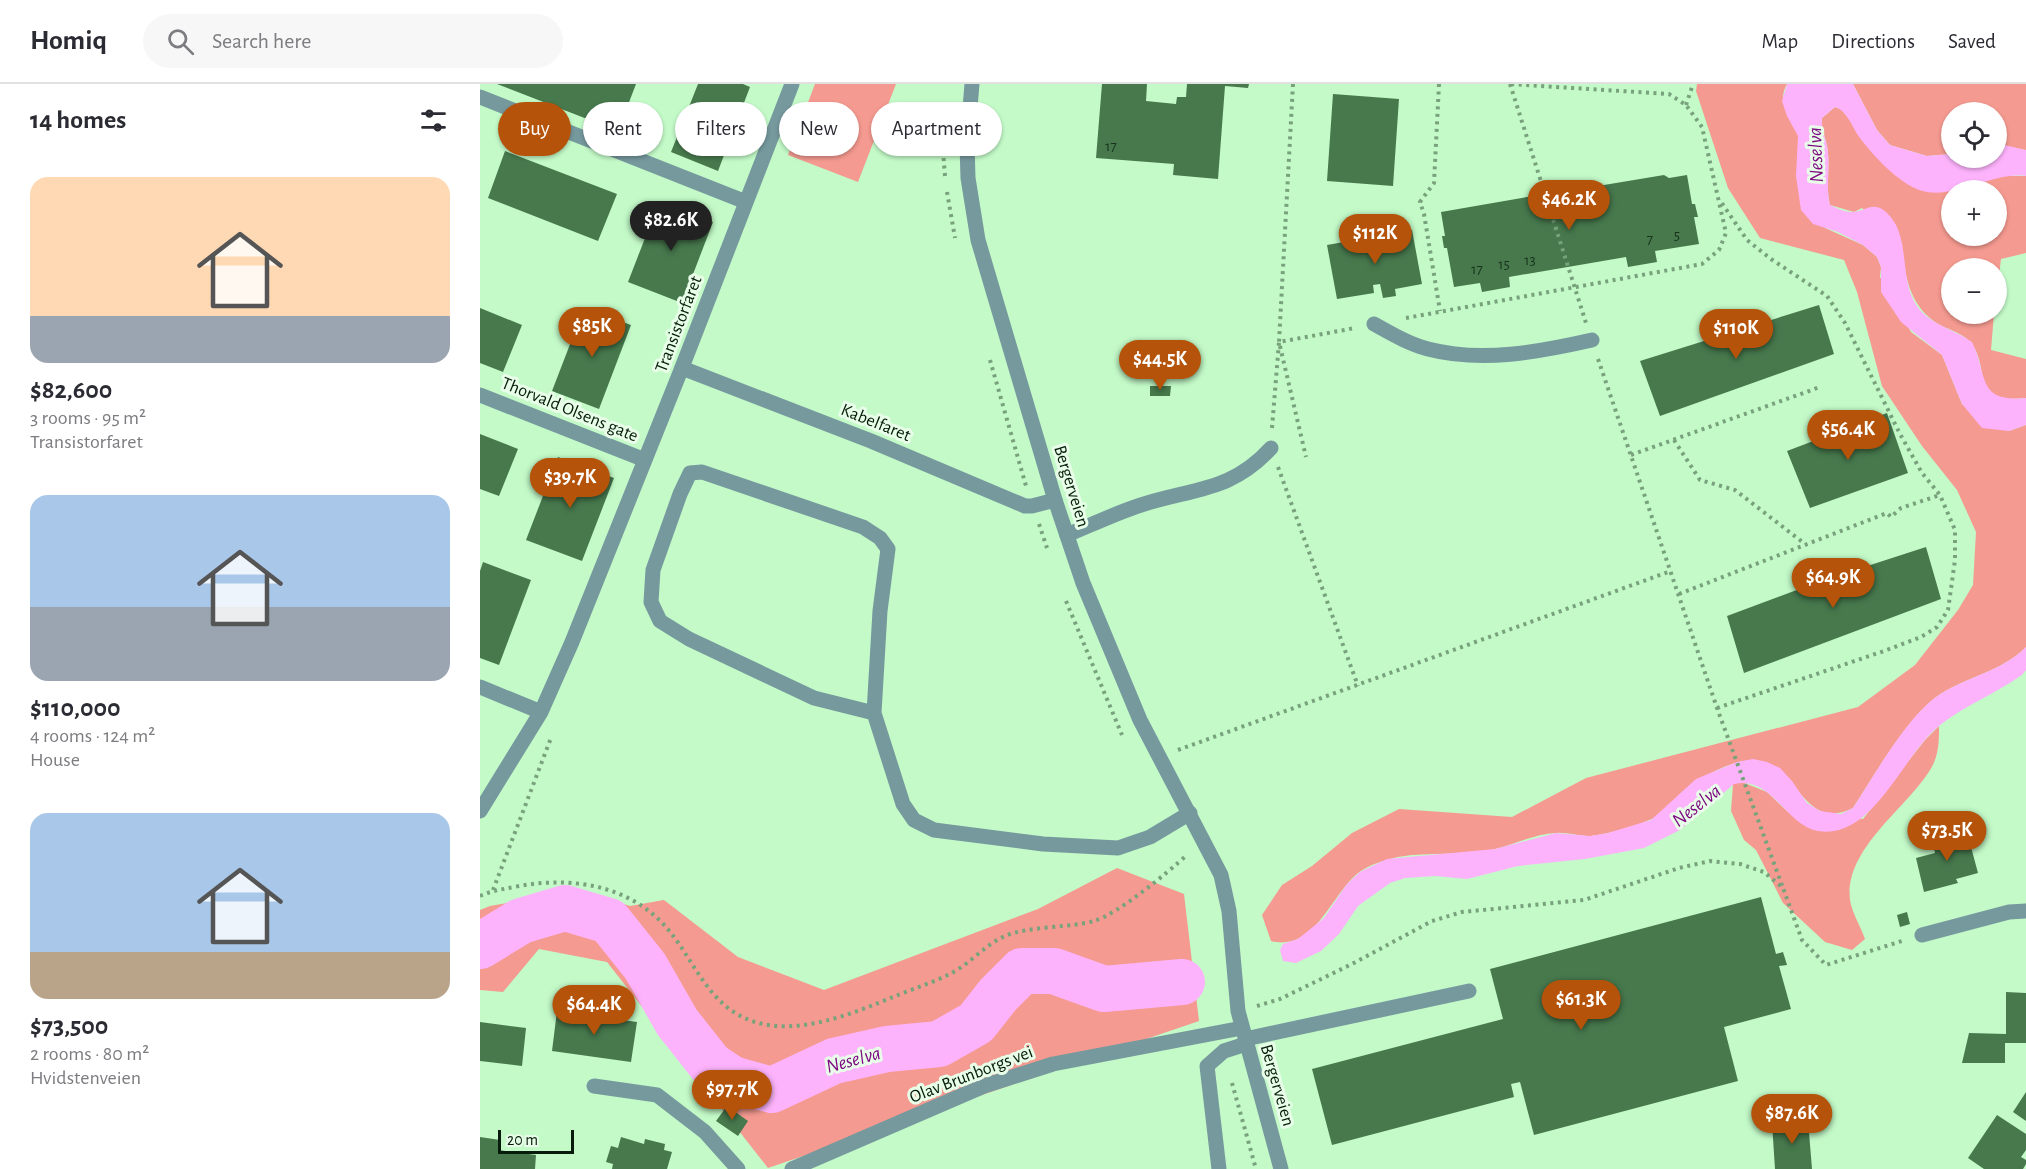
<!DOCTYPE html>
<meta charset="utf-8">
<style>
:root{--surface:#fff;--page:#f7f7f7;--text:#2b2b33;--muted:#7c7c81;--line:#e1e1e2;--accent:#b45309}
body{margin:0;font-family:"Alegreya Sans",sans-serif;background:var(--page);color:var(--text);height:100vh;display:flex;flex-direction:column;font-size:22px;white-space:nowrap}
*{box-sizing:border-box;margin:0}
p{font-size:20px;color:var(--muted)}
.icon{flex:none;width:33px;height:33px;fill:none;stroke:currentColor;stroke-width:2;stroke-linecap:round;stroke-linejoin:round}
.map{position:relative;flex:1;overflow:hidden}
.details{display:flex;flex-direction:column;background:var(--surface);width:480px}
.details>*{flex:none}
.top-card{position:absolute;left:18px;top:18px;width:570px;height:54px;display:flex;gap:12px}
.tools{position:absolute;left:1461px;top:18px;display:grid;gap:12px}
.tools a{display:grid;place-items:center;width:66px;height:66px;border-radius:50%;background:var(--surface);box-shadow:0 2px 4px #0004;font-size:30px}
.scale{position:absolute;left:18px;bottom:15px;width:76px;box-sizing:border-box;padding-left:6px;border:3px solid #071c0a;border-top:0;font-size:16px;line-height:21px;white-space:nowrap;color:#071c0a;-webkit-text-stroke:4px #e8fee9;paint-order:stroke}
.price{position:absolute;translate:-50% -51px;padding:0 14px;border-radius:21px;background:var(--accent);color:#fff;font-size:20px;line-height:39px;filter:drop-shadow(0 2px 3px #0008)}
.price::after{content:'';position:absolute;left:50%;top:36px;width:18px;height:14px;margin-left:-9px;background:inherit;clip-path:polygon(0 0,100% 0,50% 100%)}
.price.selected{background:#222;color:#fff}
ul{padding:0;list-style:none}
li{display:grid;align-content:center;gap:12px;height:318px;padding:0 30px}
li span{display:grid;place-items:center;height:186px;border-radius:18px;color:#555}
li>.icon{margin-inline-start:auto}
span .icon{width:108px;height:108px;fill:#fffc;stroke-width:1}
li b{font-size:26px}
h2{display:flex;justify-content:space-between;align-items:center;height:72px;padding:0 30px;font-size:26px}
.pill{padding:0 21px;border-radius:27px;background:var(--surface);box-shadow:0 2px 4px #0004;font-size:21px;line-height:54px}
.pill.selected{background:var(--accent);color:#fff}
header{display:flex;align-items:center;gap:36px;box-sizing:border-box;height:84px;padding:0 30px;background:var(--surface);border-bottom:2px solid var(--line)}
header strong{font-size:28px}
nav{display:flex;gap:33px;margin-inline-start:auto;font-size:21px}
.search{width:420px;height:54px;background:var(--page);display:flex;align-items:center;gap:15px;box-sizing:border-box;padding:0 21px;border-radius:33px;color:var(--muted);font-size:22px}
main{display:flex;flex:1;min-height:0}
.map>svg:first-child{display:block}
.green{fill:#f59a90;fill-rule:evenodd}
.water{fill:#fdb3fc}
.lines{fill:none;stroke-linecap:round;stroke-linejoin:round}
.river{stroke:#fdb3fc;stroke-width:46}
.building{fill:#47794d}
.path{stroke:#78a27c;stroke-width:4;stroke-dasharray:3 4.5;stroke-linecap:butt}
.lane{stroke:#76999e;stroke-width:15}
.street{stroke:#76999e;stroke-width:15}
.labels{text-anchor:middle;stroke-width:6;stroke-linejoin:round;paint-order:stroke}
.number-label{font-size:15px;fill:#17331b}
.street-label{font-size:18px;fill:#071c0a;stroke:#e8fee9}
.water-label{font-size:20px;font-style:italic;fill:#7f0b82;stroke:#e8fee9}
</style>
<header>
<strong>Homiq</strong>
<div class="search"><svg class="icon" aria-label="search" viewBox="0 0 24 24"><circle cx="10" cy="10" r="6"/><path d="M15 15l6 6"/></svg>Search here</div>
<nav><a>Map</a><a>Directions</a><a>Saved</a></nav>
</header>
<main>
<section class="details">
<h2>14 homes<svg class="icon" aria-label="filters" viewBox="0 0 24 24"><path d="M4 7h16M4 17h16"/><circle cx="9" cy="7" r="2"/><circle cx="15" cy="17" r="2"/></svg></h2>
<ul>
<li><span style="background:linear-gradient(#ffd9b3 75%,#9aa5b1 0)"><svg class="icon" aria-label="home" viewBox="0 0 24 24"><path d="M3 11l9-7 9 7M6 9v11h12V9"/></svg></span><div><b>$82,600</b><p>3 rooms · 95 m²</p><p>Transistorfaret</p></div></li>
<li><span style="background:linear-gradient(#a9c7e8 60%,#9aa5b1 0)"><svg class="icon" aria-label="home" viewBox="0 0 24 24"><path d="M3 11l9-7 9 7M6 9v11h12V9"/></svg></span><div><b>$110,000</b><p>4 rooms · 124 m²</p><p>House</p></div></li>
<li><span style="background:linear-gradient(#a9c7e8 75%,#b9a48a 0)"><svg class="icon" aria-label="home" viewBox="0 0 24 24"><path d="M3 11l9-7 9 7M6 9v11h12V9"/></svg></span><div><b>$73,500</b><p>2 rooms · 80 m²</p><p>Hvidstenveien</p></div></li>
</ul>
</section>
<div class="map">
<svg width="1546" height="1085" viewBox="0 0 1546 1085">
<rect width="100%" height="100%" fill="#c3fac8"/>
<path class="green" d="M335 0H416L378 98 308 71Z
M1217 0H1307C1295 21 1314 34 1318 51 1319 56 1318 61 1318 66L1345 144 1383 161 1397 173 1401 183 1400 193 1431 248 1462 271 1482 320 1529 347 1546 341V563C1523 587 1486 593 1459 611 1429 631 1393 693 1373 724 1318 751 1319 668 1264 677 1251 678 1216 695 1207 704 1194 714 1185 731 1169 736 1156 742 1122 752 1108 752 1097 752 1087 748 1076 749 1055 750 1035 760 1015 765 988 771 960 769 933 771 917 772 891 779 878 789 850 812 835 868 791 857L782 831 802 801 832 782 872 749 919 725 1032 733 1106 694 1378 623 1435 581 1478 526 1493 501 1496 448 1477 406 1442 362 1402 302 1377 208 1364 176 1280 154 1248 104 1216 7Z
M1373 0H1546V66L1517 61 1516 28H1472L1471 70 1447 72 1410 61 1397 46Z
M1355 23 1361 25 1415 91 1467 107 1523 92H1546V169L1521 175 1517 208 1516 184H1472V230H1514L1511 266 1546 275V314C1485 321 1514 279 1487 255 1479 248 1467 245 1458 240 1429 221 1425 193 1422 160L1382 124 1374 128 1350 121C1345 102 1351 82 1347 62 1345 52 1341 45 1342 34ZM1472 106H1516V152H1472Z
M1459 642C1459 657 1459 672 1450 686 1426 725 1364 765 1370 816 1372 829 1381 843 1385 855L1372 866 1345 858 1303 819 1276 766 1264 756 1251 727 1253 700 1262 698 1287 708 1308 728 1383 735 1445 656Z
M637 784 704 810 719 937 288 1084 127 878 59 865 23 908 0 906V826L10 822 99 806 150 822 184 816 258 873 344 906 558 825Z"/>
<path class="water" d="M1307 0H1373L1397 46 1410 61 1447 72 1471 70 1472 74H1516L1517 61 1520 60 1546 66V92C1512 88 1480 113 1447 108 1424 105 1394 73 1380 54 1372 44 1368 27 1355 23L1342 34C1341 45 1345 52 1347 62 1351 82 1345 102 1350 121 1356 124 1364 128 1372 128 1384 128 1393 116 1406 128 1431 150 1419 192 1435 219 1447 240 1474 245 1492 258 1508 290 1496 319 1546 314V341L1529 347 1502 344 1482 320 1462 271 1421 238 1401 208V183L1397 173 1383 161 1358 148 1333 140 1321 126 1316 92 1318 52 1307 32 1302 17Z
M1546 563V586L1542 591C1515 610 1485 621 1460 641 1422 671 1394 756 1338 747 1305 741 1292 691 1254 700L1200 746 1164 764 1105 775 1038 782 987 795 955 792 925 794 910 799 878 822 859 850 841 867 816 879 803 877 800 866 803 860 818 855 844 834 867 800 880 788 907 775 1015 765 1076 749 1110 752 1128 749 1171 736 1216 695 1257 678 1273 675 1287 678 1300 684 1312 697 1327 719 1340 727 1361 730 1373 724C1394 692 1428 631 1459 611 1486 593 1523 587 1546 563Z"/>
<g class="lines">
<path class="river" d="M0 862 41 837 85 824 129 837 165 882 197 938 231 981 252 995 292 1006 354 977 407 965 459 960 496 939 518 911 542 887H574L624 905 702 898"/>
</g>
<path class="building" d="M17 0H156L138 47Z
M218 0H263L270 3 238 87 191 68Z
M622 0H667L666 17 696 20 697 13H706L707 0H769L768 4 745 2 738 95 693 91 694 80 616 74Z
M853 10 919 15 913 102 847 97Z
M25 67 137 110 118 157 8 114Z
M1184 91 1189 94 1207 91 1212 120H1215L1218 133H1214L1219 160 1175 167 1177 178 1148 183 1146 173 1029 193 1030 203 1002 208 1000 199 974 203 967 164H964L962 152H965L961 128 1053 112 1058 130 1079 126 1076 109Z
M179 118 233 138 202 219 148 198Z
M932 146 942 200 915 205 916 212 903 214 900 200 893 201 894 209 857 215 847 161Z
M1339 221 1354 270 1180 332 1160 277Z
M0 224 42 241 23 288 0 279Z
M104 224 151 241 119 325 72 307Z
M670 302H691L690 312H670Z
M1407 329 1428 389 1330 424 1307 367Z
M0 350 38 365 19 412 0 405Z
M78 373 134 394 102 477 46 456Z
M1446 463 1461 515 1264 589 1247 532 1341 497Z
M3 478 51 496 19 581 0 574V487Z
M1483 746 1487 764 1491 763 1498 789 1476 795 1478 799 1444 808 1436 774 1455 769 1451 754Z
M1281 813 1296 870 1303 868 1307 881 1299 882 1311 925 1244 943 1258 997 1054 1051 1040 998 1031 1000 1034 1013 852 1061 832 985 1023 935 1010 885Z
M1427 828 1430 840 1420 843 1417 831Z
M1526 908 1546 909V959H1525V979H1482L1489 949 1526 950Z
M77 927 157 938 151 978 72 967Z
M0 938 46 944 42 982 0 977Z
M1546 1008V1037L1533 1028Z
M247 1022 268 1037 258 1052 236 1037Z
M1517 1031 1546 1050V1066L1541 1073 1546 1076V1080L1543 1085H1504L1488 1074Z
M1328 1036 1332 1085H1295L1292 1039Z
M0 1053 20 1056 18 1066 56 1071 55 1085H0Z
M141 1053 164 1060 165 1055 185 1060 184 1066 192 1068 187 1085H132L133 1080 126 1078 131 1062 138 1064Z"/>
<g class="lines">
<path class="path" d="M813 0 799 258 826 373
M959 0 954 99 940 118 944 130 960 227
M1030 0 1106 239
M1206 21 1213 0
M465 92 463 67 467 28
M467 108 475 154
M926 234 1222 180 1239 166 1246 149 1222 43 1206 21 1189 10 1029 0
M1118 275 1237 624 1303 804
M510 276 546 402
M792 344 799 258 875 244
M1194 356 1220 396 1255 406 1325 460
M1151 371 1340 303
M798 383 878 602
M559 440 567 464
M1199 510 1407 429 1411 433 1421 424 1460 411
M586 517 642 651
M1237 624 1404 567 1441 553 1457 543 1468 526 1475 476V446L1460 411 1442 389 1420 350 1365 239 1347 212 1291 175 1267 156 1241 118
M698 666 1191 487
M13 806 71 654
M0 812C13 806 25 805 39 802 95 792 154 802 191 849 211 874 227 913 257 930 306 959 371 930 418 911 438 903 458 897 477 886 493 876 507 860 525 852 548 842 589 844 614 837 638 830 687 789 707 771
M777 922 800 915 872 880 952 837 982 828 1104 816 1199 784 1230 777 1260 780 1284 788 1303 804 1322 856 1346 881 1425 856
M752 999 776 1085"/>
<path class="lane" d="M894 240C912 250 929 260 948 265 1002 279 1059 268 1112 256
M202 284 391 357 545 422H552L575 416
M587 451C611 441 636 429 661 421 713 404 751 408 791 364
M394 629 334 614 209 555 180 537 171 518 173 486 200 410 210 389 222 388 383 443 400 454 408 465 400 527 394 629 423 720 434 736 454 746 563 760 638 764 670 753 710 729
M765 955 989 907
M114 1002 177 1011 225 1048 258 1085
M739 1085 727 982 744 967 766 960"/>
<path class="street" d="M492 0 487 60 488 94 498 156 575 416 603 499 660 636 741 791 749 827 758 927 801 1085
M0 13 266 118
M0 311 165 376
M0 603 61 628
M0 727 61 628 92 558 201 286 312 0
M1442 851 1529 828 1546 827
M312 1085 504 1002 573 980 762 944"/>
</g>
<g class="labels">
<g class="number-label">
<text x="631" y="67">17</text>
<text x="1197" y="156">5</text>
<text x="1170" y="160">7</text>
<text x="1050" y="181">13</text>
<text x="1024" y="185">15</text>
<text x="997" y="190">17</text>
</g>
<g class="street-label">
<text transform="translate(198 240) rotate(-69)" y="6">Transistorfaret</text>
<text transform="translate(90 325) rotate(22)" y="6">Thorvald Olsens gate</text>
<text transform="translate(396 338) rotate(22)" y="6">Kabelfaret</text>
<text transform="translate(592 402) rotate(73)" y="6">Bergerveien</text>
<text transform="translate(491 990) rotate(-21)" y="6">Olav Brunborgs vei</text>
<text transform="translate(798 1001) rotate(74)" y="6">Bergerveien</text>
</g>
<g class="water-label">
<text transform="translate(1335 71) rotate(-92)" y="7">Neselva</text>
<text transform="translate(1216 721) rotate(-38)" y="7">Neselva</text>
<text transform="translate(373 975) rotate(-15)" y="7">Neselva</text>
</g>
</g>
</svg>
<div class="tools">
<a><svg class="icon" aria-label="locate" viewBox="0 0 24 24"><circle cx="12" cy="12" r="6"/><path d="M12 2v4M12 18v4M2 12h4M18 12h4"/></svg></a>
<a>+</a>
<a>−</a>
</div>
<div class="scale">20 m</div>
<b class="price" style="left:1089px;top:147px">$46.2K</b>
<b class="price selected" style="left:191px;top:168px">$82.6K</b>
<b class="price" style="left:895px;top:181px">$112K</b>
<b class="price" style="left:112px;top:274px">$85K</b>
<b class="price" style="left:1256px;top:276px">$110K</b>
<b class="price" style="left:680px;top:307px">$44.5K</b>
<b class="price" style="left:1368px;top:377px">$56.4K</b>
<b class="price" style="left:90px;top:425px">$39.7K</b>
<b class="price" style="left:1353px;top:525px">$64.9K</b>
<b class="price" style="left:1467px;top:778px">$73.5K</b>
<b class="price" style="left:1101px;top:947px">$61.3K</b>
<b class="price" style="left:114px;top:952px">$64.4K</b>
<b class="price" style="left:252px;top:1037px">$97.7K</b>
<b class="price" style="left:1312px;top:1061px">$87.6K</b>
<div class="top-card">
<a class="pill selected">Buy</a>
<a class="pill">Rent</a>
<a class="pill">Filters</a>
<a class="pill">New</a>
<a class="pill">Apartment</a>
</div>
</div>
</main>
